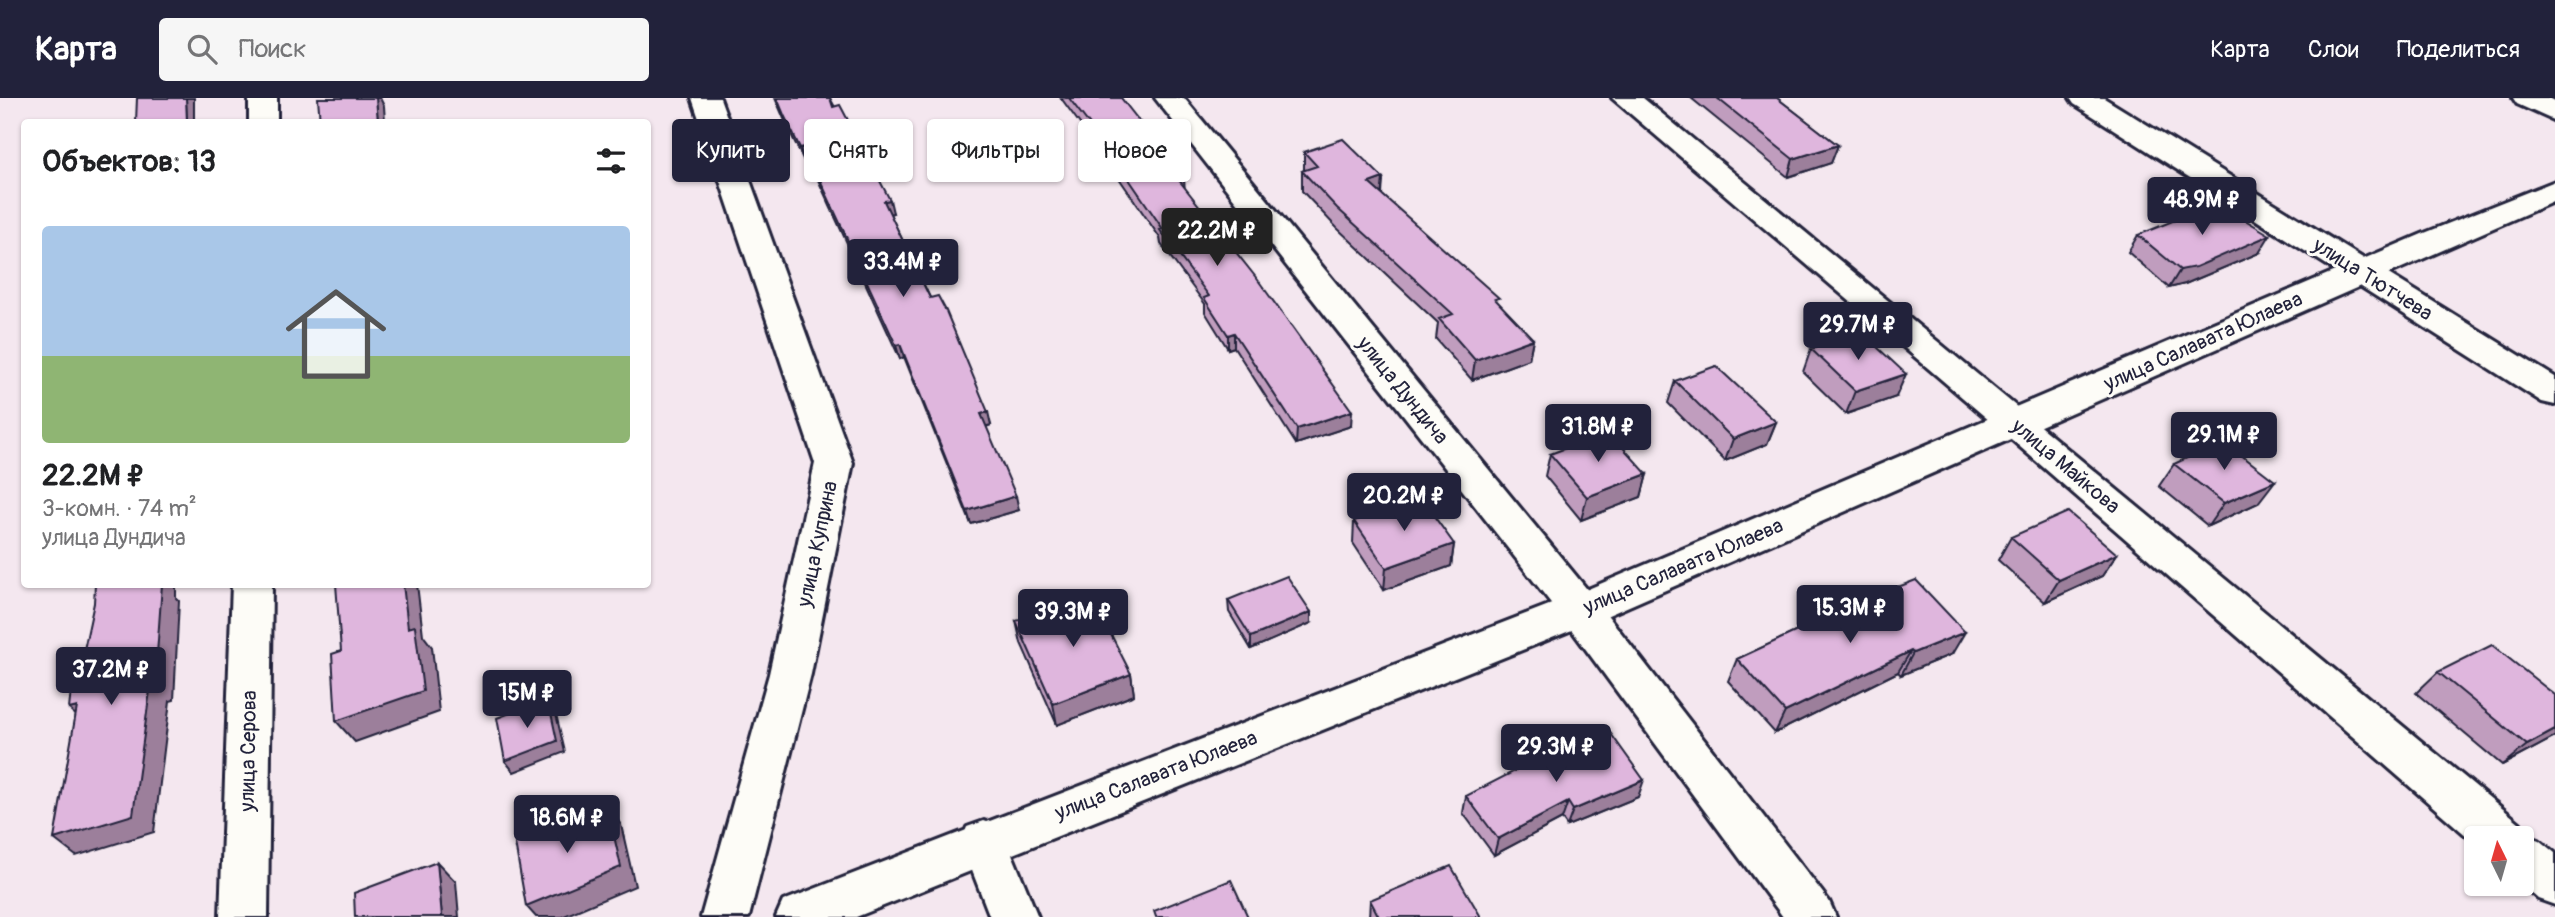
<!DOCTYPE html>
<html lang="ru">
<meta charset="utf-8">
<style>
:root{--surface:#fff;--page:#f6f6f6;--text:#202124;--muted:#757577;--accent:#22223b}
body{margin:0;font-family:Pangolin,sans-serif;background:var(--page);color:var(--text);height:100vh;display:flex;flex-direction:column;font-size:26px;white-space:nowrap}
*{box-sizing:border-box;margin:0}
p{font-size:23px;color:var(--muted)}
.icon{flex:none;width:38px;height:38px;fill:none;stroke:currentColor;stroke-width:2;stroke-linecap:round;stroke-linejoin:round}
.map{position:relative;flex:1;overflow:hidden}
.details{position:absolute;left:21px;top:21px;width:630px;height:469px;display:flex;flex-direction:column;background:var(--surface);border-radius:7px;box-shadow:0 2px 5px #0004}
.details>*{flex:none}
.top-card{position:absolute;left:672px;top:21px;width:665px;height:63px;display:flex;gap:14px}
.needle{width:46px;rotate:355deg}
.buttons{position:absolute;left:2464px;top:728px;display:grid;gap:14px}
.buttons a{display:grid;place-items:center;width:70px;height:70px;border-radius:7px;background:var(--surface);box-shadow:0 2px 5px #0004;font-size:35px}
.price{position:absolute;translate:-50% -60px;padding:0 16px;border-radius:7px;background:var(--accent);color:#fff;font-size:23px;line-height:46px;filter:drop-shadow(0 2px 4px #0008)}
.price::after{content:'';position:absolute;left:50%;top:42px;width:21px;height:16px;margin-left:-10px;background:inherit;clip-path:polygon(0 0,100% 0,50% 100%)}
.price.selected{background:#222;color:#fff}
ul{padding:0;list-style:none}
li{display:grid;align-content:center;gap:14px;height:371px;padding:0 21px}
li span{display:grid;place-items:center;height:217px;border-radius:7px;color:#555}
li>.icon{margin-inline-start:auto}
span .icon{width:126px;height:126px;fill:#fffc;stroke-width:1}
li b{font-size:30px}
h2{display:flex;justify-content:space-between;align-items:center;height:84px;padding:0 21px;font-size:30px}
.tag{padding:0 24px;border-radius:7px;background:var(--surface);box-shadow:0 2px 5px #0004;font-size:24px;line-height:63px}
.tag.selected{background:var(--accent);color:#fff}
header{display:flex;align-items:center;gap:42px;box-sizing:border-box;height:98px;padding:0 35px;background:var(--accent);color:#fff}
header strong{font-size:33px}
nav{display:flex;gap:38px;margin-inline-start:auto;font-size:24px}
.search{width:490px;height:63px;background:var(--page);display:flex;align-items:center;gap:18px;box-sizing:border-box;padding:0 24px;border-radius:7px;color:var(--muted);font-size:26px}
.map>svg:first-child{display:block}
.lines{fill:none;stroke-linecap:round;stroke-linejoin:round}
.minor-casing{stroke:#22223b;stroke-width:6}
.tertiary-casing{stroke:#22223b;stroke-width:6}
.minor{fill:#fdfcf7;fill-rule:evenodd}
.tertiary{fill:#fdfcf7;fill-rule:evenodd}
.wall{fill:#c09dbe;stroke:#22223b;stroke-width:2}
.shaded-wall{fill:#9c7f9b;stroke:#22223b;stroke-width:2}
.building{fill:#dfb6dd;stroke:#22223b;stroke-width:2}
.labels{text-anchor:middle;stroke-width:6;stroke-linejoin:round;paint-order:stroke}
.street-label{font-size:21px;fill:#22223b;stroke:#fdfcf7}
</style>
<header>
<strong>Карта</strong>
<div class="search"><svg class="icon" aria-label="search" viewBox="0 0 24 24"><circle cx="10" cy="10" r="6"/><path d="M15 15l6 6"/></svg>Поиск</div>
<nav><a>Карта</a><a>Слои</a><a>Поделиться</a></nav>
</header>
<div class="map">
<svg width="2555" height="819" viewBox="0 0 2555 819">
<rect width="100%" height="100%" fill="#f4e7ef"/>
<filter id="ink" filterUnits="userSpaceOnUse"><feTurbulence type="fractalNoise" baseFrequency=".0143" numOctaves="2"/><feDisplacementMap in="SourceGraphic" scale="14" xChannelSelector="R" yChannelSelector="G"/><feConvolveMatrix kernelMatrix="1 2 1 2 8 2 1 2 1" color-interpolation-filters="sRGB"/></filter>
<g filter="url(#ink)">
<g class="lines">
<g class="minor-casing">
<path id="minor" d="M249 0H277V24H249Z
M692 0H720L853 365 811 576 749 819H701L769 576 815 365Z
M1155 0H1184L1595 501 1829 803 1836 819H1783L1565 523Z
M1612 0H1643L2520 725 2525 737 2539 742 2555 755V807L2538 801 2521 786 2522 740H2476V746L2004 335Z
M2070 0H2104L2555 279V307L2542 304 2074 6Z
M2513 0H2549L2555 3V23L2517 6Z
M232 486H272L268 819H220Z
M984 723 1001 729 1038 819H990L961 744 967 729Z"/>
</g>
<g class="tertiary-casing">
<path id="tertiary" d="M2555 83V103L1597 522 856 819H776L783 803 1567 500 2422 136Z"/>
</g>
<use href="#minor" class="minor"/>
<use href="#tertiary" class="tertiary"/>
</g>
<path class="wall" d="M775 0H830L893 115 890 116 991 327 986 329 1019 412 971 426 904 259 900 261 809 62 804 63 788 30Z
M1061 0H1121L1351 328 1296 346 1234 249 1228 251 1205 214V206L1161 146 1160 140 1110 67Z
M1691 0H1777L1838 47 1831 65 1788 79Z
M1304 54 1383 80 1382 97 1498 205 1533 241 1529 261 1472 282 1436 241 1438 225 1337 130 1302 93V73L1304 72Z
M2138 137 2259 155 2185 186 2169 190 2128 154Z
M1811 251 1896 299 1846 316 1803 274Z
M1675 283 1776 324 1767 346 1725 363 1668 305Z
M1550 356 1647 376 1641 399 1581 422 1545 378Z
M2174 366 2258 405 2208 428 2159 388Z
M1354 423 1454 446 1451 468 1384 492 1353 445Z
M2011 439 2117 456 2102 478 2045 504 1998 462Z
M1228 502 1311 525 1251 551 1229 514Z
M1862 503 1952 556 1901 577 1898 574 1775 635 1728 583 1737 561Z
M1016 523 1131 576 1134 597 1057 627 1021 545Z
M2438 574 2555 639 2502 667 2416 595Z
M1466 698 1638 699 1567 728 1562 721 1494 757 1463 715Z
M1370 802 1481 819H1369Z"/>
<path class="shaded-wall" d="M186 0H194V24H187Z
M376 0H380L384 8 385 24H378Z
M1838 47 1831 65 1788 79 1793 61Z
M805 49 809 62 804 63 800 50Z
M1184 80 1185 94 1178 81Z
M1383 80 1381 100 1369 85Z
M890 102 893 115 887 116 884 103Z
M2270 137 2259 155 2185 186 2169 190 2180 172Z
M1234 235V249L1228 251V237Z
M1533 241 1529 261 1472 282 1475 262Z
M900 246 904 259 900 261 896 247Z
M1906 276 1896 299 1846 316 1855 293Z
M1352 313 1351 328 1296 346 1297 331Z
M988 314 991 327 984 329 981 316Z
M1776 324 1767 346 1725 363 1733 341Z
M1647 376 1641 399 1581 422 1587 399Z
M2275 383 2258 405 2208 428 2224 405Z
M1016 398 1019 412 971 426 967 413Z
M1454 446 1451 468 1384 492 1386 470Z
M2117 456 2102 478 2045 504 2059 482Z
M161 486H176V500L179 503 174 602 170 603 154 734 76 758 54 741Z
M403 486H417L423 537 432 549 439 614 355 644 336 623Z
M1311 514V525L1251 551V539Z
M1965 534 1952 556 1901 577 1913 555Z
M1911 553 1898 574 1775 635 1785 614Z
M1131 576 1134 597 1057 627 1053 606Z
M548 601 555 612 565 654 514 674 505 663Z
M77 609 89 629 69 611Z
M2555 632V639L2502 667 2527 647Z
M1644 682 1638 699 1567 728 1573 712Z
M1568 704 1562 721 1494 757 1498 741Z
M607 707 621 727 635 788 562 819H536L526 808Z
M437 764 456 784 459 819H442Z"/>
<path class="building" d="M137 0H186L187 24H136Z
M318 0H376L378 24H320Z
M777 0H830L833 9 840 7 890 102 884 103 930 200 938 198 946 213 988 314 981 316 1016 398 967 413 900 246 896 247 805 49 800 50 784 17Z
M1069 0H1121L1184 80 1178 81 1258 182 1352 313 1297 331 1234 235 1228 237 1204 200 1209 198 1160 132 1163 131 1109 52Z
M1717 0H1777L1838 47 1793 61Z
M1343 41 1383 80 1369 85 1499 200 1495 201 1533 241 1475 262 1439 221 1453 216 1337 110 1302 73 1317 68 1304 54Z
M2217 105 2270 137 2196 169 2180 172 2138 137Z
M1862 235 1906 276 1855 293 1811 251Z
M1716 268 1776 324 1733 341 1675 283Z
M1609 334 1647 376 1587 399 1550 356Z
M2223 343 2275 383 2224 405 2174 366Z
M1421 400 1454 446 1386 470 1354 423Z
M2068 414 2117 456 2059 482 2011 439Z
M1287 478 1311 514 1251 539 1228 502Z
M1916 482 1965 534 1913 555 1911 553 1785 614 1737 561 1862 503Z
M95 486H162L155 584 151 585 133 717 54 741 77 609 69 611 74 563 82 561 94 505Z
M336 486H403L408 530 415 528 423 593 336 623 332 556 341 553Z
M1091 497 1131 576 1053 606 1016 523Z
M2492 547 2555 597V632L2527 647 2438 574Z
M548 601 557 643 505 663 497 620Z
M1609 633 1644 682 1573 712 1568 704 1498 741 1466 698 1538 661Z
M607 707 621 769 526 808 515 745Z
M437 764 442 819H355L354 795Z
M1451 768 1481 819H1379L1370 802Z
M1231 782 1248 819H1156L1154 813Z"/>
</g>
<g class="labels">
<g class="street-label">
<text transform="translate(2373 181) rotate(32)" y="7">улица Тютчева</text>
<text transform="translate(2203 243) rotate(-24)" y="7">улица Салавата Юлаева</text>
<text transform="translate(1403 292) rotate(51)" y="7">улица Дундича</text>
<text transform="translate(2066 368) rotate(40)" y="7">улица Майкова</text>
<text transform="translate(817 446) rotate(-78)" y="7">улица Куприна</text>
<text transform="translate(1683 468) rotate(-23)" y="7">улица Салавата Юлаева</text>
<text transform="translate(248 653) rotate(-89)" y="7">улица Серова</text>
<text transform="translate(1156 677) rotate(-21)" y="7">улица Салавата Юлаева</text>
</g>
</g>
</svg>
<div class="buttons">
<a><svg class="needle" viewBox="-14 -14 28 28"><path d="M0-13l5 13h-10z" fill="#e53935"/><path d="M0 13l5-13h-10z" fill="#757577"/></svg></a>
</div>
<b class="price" style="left:2202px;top:139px">48.9M ₽</b>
<b class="price selected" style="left:1217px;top:170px">22.2M ₽</b>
<b class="price" style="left:903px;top:201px">33.4M ₽</b>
<b class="price" style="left:1858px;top:264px">29.7M ₽</b>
<b class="price" style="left:1598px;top:366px">31.8M ₽</b>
<b class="price" style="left:2224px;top:374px">29.1M ₽</b>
<b class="price" style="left:1404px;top:435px">20.2M ₽</b>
<b class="price" style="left:1850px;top:547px">15.3M ₽</b>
<b class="price" style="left:1073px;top:551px">39.3M ₽</b>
<b class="price" style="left:111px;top:609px">37.2M ₽</b>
<b class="price" style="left:527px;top:632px">15M ₽</b>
<b class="price" style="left:1556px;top:686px">29.3M ₽</b>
<b class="price" style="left:567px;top:757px">18.6M ₽</b>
<div class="top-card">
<a class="tag selected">Купить</a>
<a class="tag">Снять</a>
<a class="tag">Фильтры</a>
<a class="tag">Новое</a>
</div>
<section class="details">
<h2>Объектов: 13<svg class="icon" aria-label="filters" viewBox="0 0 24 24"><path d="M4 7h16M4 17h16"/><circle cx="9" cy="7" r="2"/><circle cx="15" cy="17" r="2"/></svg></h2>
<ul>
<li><span style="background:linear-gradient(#a9c7e8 60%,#8fb573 0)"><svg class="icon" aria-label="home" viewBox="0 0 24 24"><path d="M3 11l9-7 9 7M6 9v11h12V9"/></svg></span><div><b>22.2M ₽</b><p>3-комн. · 74 m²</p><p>улица Дундича</p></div></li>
</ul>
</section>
</div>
